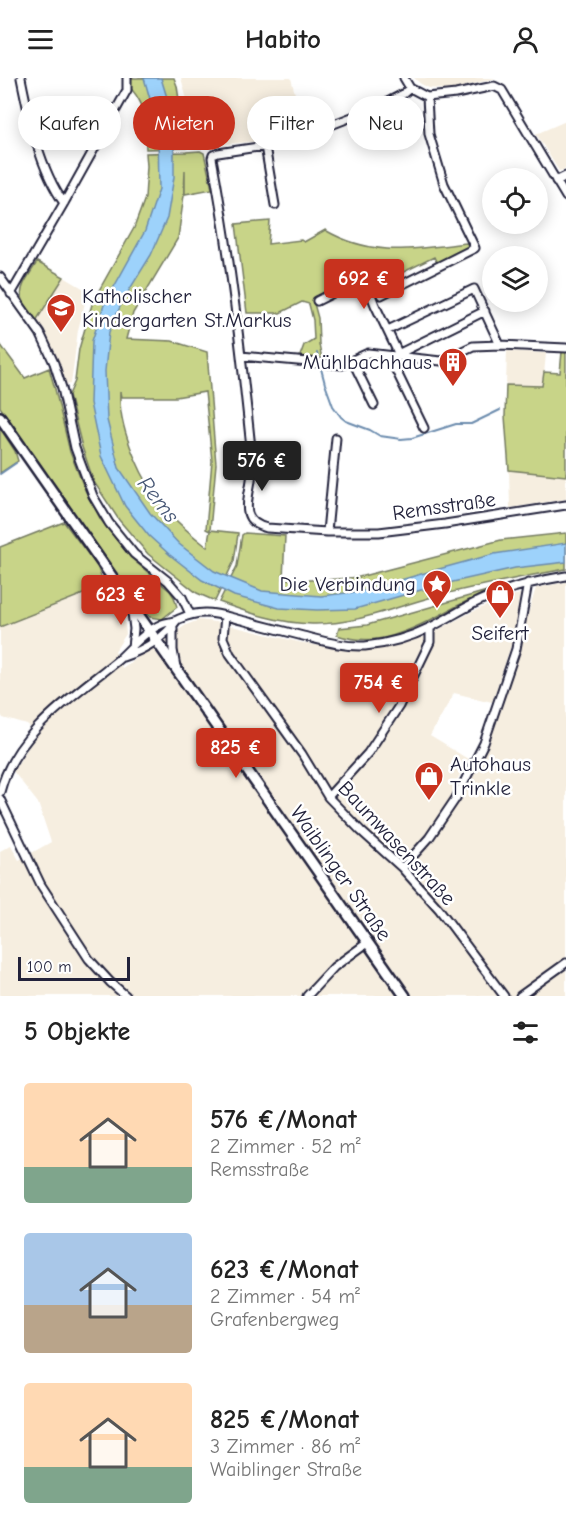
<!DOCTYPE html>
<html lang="de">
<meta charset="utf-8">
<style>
:root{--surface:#fff;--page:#f6f6f6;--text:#222;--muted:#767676;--accent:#c8321e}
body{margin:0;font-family:"Comic Neue",sans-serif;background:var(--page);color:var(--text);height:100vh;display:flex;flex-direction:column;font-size:22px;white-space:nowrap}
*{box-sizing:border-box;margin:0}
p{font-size:20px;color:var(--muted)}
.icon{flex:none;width:33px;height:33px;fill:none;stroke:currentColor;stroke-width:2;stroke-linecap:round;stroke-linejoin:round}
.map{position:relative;height:918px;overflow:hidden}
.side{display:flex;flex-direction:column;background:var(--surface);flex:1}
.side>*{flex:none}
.hud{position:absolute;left:18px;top:18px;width:531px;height:54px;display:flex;gap:12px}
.tools{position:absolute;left:482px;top:90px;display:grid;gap:12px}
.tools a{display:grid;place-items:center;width:66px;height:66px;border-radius:50%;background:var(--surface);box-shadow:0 3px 15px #0003;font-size:30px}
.scale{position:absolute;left:18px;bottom:15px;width:112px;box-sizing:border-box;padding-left:6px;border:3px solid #22223b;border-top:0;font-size:16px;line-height:21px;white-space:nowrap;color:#22223b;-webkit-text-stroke:4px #fff;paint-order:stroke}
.price{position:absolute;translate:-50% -51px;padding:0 14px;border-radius:6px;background:var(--accent);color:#fff;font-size:20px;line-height:39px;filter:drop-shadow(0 2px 3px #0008)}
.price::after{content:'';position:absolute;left:50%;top:36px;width:18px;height:14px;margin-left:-9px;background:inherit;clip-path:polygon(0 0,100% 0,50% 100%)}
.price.current{background:#222;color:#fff}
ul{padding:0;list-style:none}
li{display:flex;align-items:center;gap:18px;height:150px;padding:0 24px}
li span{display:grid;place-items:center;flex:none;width:168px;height:120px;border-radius:6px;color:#555}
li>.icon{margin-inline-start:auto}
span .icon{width:72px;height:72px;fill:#fffc;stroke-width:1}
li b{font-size:26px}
h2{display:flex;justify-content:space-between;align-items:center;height:72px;padding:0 24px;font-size:26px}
.tag{padding:0 21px;border-radius:27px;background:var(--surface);box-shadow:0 3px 15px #0003;font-size:21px;line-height:54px}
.tag.current{background:var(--accent);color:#fff}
header{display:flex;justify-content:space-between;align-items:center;height:78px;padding:0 24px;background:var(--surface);font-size:27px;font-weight:600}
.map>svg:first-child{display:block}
.built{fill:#f6eee0}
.green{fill:#c8d488;stroke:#757b62;stroke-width:1.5;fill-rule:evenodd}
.water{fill:#9dd2fb;stroke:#6c8cae;stroke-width:1.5}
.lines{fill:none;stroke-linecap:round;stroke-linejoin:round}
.stream{stroke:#6c8cae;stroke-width:2}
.street-casing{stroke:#22223b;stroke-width:11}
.secondary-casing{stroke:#22223b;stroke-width:14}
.street{stroke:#fff;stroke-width:7}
.secondary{stroke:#fff;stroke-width:9}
.labels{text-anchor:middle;stroke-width:5;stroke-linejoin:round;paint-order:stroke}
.poi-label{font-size:21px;fill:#22223b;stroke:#fff;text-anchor:start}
.street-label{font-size:21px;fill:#22223b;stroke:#fff}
.water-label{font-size:22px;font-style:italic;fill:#475775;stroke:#fff}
</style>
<header><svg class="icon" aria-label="menu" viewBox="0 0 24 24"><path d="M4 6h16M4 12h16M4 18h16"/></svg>Habito<svg class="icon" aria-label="person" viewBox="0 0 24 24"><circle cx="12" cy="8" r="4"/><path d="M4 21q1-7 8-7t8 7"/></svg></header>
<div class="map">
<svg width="566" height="918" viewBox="0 0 566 918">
<rect width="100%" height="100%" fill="#fff"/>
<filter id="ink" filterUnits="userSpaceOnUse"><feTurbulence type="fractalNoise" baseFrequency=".0167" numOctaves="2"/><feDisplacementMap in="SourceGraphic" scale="12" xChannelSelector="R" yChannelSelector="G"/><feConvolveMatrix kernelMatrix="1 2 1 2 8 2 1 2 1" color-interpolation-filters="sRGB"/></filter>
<g filter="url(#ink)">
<path class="built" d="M181 0H291L304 52 282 59 259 63 196 69 188 25Z
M414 0H496L455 11 446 12 429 10 421 6Z
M566 43V91L559 93 536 56Z
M64 199 91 215 85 225 78 252 71 306 66 307 54 272 36 243Z
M507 273 546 275 543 308 506 307Z
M509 392 566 398V421L510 430Z
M566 504V918H0V773L11 767 19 782 51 764 38 725 13 693 31 665 38 656 27 647 3 640 0 635V549L104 508 124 540 126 556 115 573 122 590 186 547 199 542 215 544 303 565 349 573 375 571 424 559 470 535 508 518 520 516 512 565 492 624 454 615 430 658 468 681 455 706 463 713 488 666 536 510Z"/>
<path class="green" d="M129 0H174L177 8 186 70 146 71C145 56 147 35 139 22 133 10 131 16 129 0Z
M200 73 204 75 212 111 185 116V92L184 117 178 160 133 235 126 261 172 263 207 274 216 386 210 452 238 455V456L234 483 215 523 197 515 148 476 119 442 94 404 82 369 69 317 75 303 79 271 93 223 134 150 145 120 147 88 146 75 186 74ZM120 314 121 319H176L205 314 212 383 206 451 210 453 207 469C193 458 180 447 168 434 143 406 118 352 120 314Z
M270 143 268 166 301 162 304 164 325 152C373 180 414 171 467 165L468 169 437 185 434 179 371 210 363 195 313 222 318 240 319 266 322 281 300 278 304 267 314 261 313 242 309 226 302 224 280 235H247L236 146Z
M37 184 64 199 36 243C14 213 19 214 37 184Z
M0 266 25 300 49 290 55 311 70 374 85 412 101 442 131 480 170 513 174 519 177 529 162 541 150 539 139 527 0 329Z
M562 274H566V398L509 392 505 338 506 307 542 308 544 294 560 295Z
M0 350 15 373 18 383 0 395Z
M64 444 97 488 103 504 106 507 0 549V469Z
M245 455 285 458 283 501C309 503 333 502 359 499L501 462 566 455V491C521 499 476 508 432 519 392 530 354 547 312 546 279 545 249 535 219 524L237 488 242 457Z
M494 511C477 518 460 526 444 535 410 553 376 570 337 557L339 550 367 547Z"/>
<path class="water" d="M144 0H161L168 23 174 60V99L167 140 151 177 123 222 109 254 105 293 107 342 119 390 150 435 179 466 214 493 262 513 321 518 363 513 428 494 494 476 566 465V484L515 490 435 508 355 531 317 532 279 530 234 518 202 502 170 477 149 458 125 428 101 378 90 325 92 263 104 227 145 153 159 111 158 57 154 35Z"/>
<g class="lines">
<path class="stream" d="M317 275 325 306 333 328 341 339 346 343 370 352 380 358 401 361 412 360 456 346H471L500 332
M0 396 16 385"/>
<g class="street-casing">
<path id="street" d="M21 0C29 40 40 92 64 125
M404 0 410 10 427 19 456 16 494 8 502 12 566 119
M410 10 403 16 380 28 303 58 265 68 218 75 213 77 212 80C230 176 241 273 251 370 252 381 253 391 251 402 248 424 239 443 267 450L327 454H379L445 446 566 427
M265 68 275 127
M556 103 566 98
M0 199 40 255 54 285 62 310 75 370 93 418 109 445 134 476 168 503 182 519 190 536
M11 216 64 125 127 12V0
M381 217 475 170 444 106 429 56 427 19
M317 223 357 203 366 204 375 227 400 279
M500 267 566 270
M398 276 485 233
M241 278 342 287 368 275 441 283 473 268 500 267 474 211 388 252
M389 278 424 350
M352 282 374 327
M327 454 336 360
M131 527 134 551 132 569
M225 538 223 560 230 576 302 676 328 719 361 753 402 790 439 831 504 918
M173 550V572L176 589
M123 579C144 572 164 560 177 542
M0 714C15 654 75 617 119 581 132 569 145 553 162 546 167 544 174 544 179 541 188 537 195 535 205 535 219 535 232 540 245 543 264 548 284 553 303 558 323 563 344 569 365 568 387 566 411 559 431 549 447 541 462 531 479 523 506 510 536 503 566 498
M328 719 368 675 399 628 430 564V550
M0 721 41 807 89 881 110 904 126 918
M402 790 429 760 456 720 484 665 516 571 528 505
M307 918 334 889 367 865
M520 918 566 885"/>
</g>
<g class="secondary-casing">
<path id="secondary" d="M0 339 405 918"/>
</g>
<use href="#street" class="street"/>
<use href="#secondary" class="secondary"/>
</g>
</g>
<defs>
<g id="school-pin" transform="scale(1.5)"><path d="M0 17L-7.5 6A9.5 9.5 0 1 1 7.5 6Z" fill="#c8321e" stroke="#fff"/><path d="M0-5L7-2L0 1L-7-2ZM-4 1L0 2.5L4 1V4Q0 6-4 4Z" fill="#fff"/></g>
<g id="building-pin" transform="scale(1.5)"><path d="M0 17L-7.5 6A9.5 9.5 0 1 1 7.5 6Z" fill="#c8321e" stroke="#fff"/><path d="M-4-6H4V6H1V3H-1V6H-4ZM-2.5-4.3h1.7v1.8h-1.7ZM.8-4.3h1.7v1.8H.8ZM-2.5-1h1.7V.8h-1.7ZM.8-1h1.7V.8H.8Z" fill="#fff"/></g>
<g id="sight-pin" transform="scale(1.5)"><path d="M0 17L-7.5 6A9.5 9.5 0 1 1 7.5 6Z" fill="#c8321e" stroke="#fff"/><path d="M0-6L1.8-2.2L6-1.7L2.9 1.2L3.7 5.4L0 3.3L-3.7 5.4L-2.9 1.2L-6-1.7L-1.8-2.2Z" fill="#fff"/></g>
<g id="shop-pin" transform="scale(1.5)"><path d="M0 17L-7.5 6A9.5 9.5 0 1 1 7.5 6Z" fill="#c8321e" stroke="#fff"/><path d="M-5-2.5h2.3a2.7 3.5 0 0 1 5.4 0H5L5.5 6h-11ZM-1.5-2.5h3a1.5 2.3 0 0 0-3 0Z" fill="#fff"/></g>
</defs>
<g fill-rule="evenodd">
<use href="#school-pin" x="61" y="230"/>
<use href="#building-pin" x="453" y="284"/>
<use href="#sight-pin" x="437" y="506"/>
<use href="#shop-pin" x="500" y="516"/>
<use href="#shop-pin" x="429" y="698"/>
</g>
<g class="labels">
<g class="poi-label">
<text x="82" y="225">Katholischer<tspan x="82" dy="24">Kindergarten St.Markus</tspan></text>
<text x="432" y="291" text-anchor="end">Mühlbachhaus</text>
<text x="416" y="513" text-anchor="end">Die Verbindung</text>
<text x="500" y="562" text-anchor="middle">Seifert</text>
<text x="450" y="693">Autohaus<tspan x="450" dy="24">Trinkle</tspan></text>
</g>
<g class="street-label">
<text transform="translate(444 428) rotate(-8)" y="7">Remsstraße</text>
<text transform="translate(397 765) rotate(47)" y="7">Baumwasenstraße</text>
<text transform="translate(341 795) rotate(55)" y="7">Waiblinger Straße</text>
</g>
<g class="water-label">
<text transform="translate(159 421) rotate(52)" y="8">Rems</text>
</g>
</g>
</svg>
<div class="tools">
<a><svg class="icon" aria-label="locate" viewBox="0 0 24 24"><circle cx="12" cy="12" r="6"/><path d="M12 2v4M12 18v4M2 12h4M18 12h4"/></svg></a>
<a><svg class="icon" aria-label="layers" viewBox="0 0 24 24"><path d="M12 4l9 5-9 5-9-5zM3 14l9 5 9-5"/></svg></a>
</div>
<div class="scale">100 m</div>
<b class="price" style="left:364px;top:232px">692 €</b>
<b class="price current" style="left:262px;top:414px">576 €</b>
<b class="price" style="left:121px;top:548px">623 €</b>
<b class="price" style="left:379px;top:636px">754 €</b>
<b class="price" style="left:236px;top:701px">825 €</b>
<div class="hud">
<a class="tag">Kaufen</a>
<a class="tag current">Mieten</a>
<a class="tag">Filter</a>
<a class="tag">Neu</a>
</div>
</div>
<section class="side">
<h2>5 Objekte<svg class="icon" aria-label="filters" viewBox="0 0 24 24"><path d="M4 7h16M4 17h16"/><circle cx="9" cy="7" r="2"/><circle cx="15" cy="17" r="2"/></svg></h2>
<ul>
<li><span style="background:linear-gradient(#ffd9b3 70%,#7fa58c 0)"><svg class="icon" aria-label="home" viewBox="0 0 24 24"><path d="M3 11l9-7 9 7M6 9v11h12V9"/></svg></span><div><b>576 €/Monat</b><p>2 Zimmer · 52 m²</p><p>Remsstraße</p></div></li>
<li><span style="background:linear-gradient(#a9c7e8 60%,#b9a48a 0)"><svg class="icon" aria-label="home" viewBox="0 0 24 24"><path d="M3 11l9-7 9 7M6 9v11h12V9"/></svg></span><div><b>623 €/Monat</b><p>2 Zimmer · 54 m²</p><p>Grafenbergweg</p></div></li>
<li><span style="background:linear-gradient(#ffd9b3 70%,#7fa58c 0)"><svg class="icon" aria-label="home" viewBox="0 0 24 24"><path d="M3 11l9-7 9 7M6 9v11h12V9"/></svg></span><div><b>825 €/Monat</b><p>3 Zimmer · 86 m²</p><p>Waiblinger Straße</p></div></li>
</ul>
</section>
